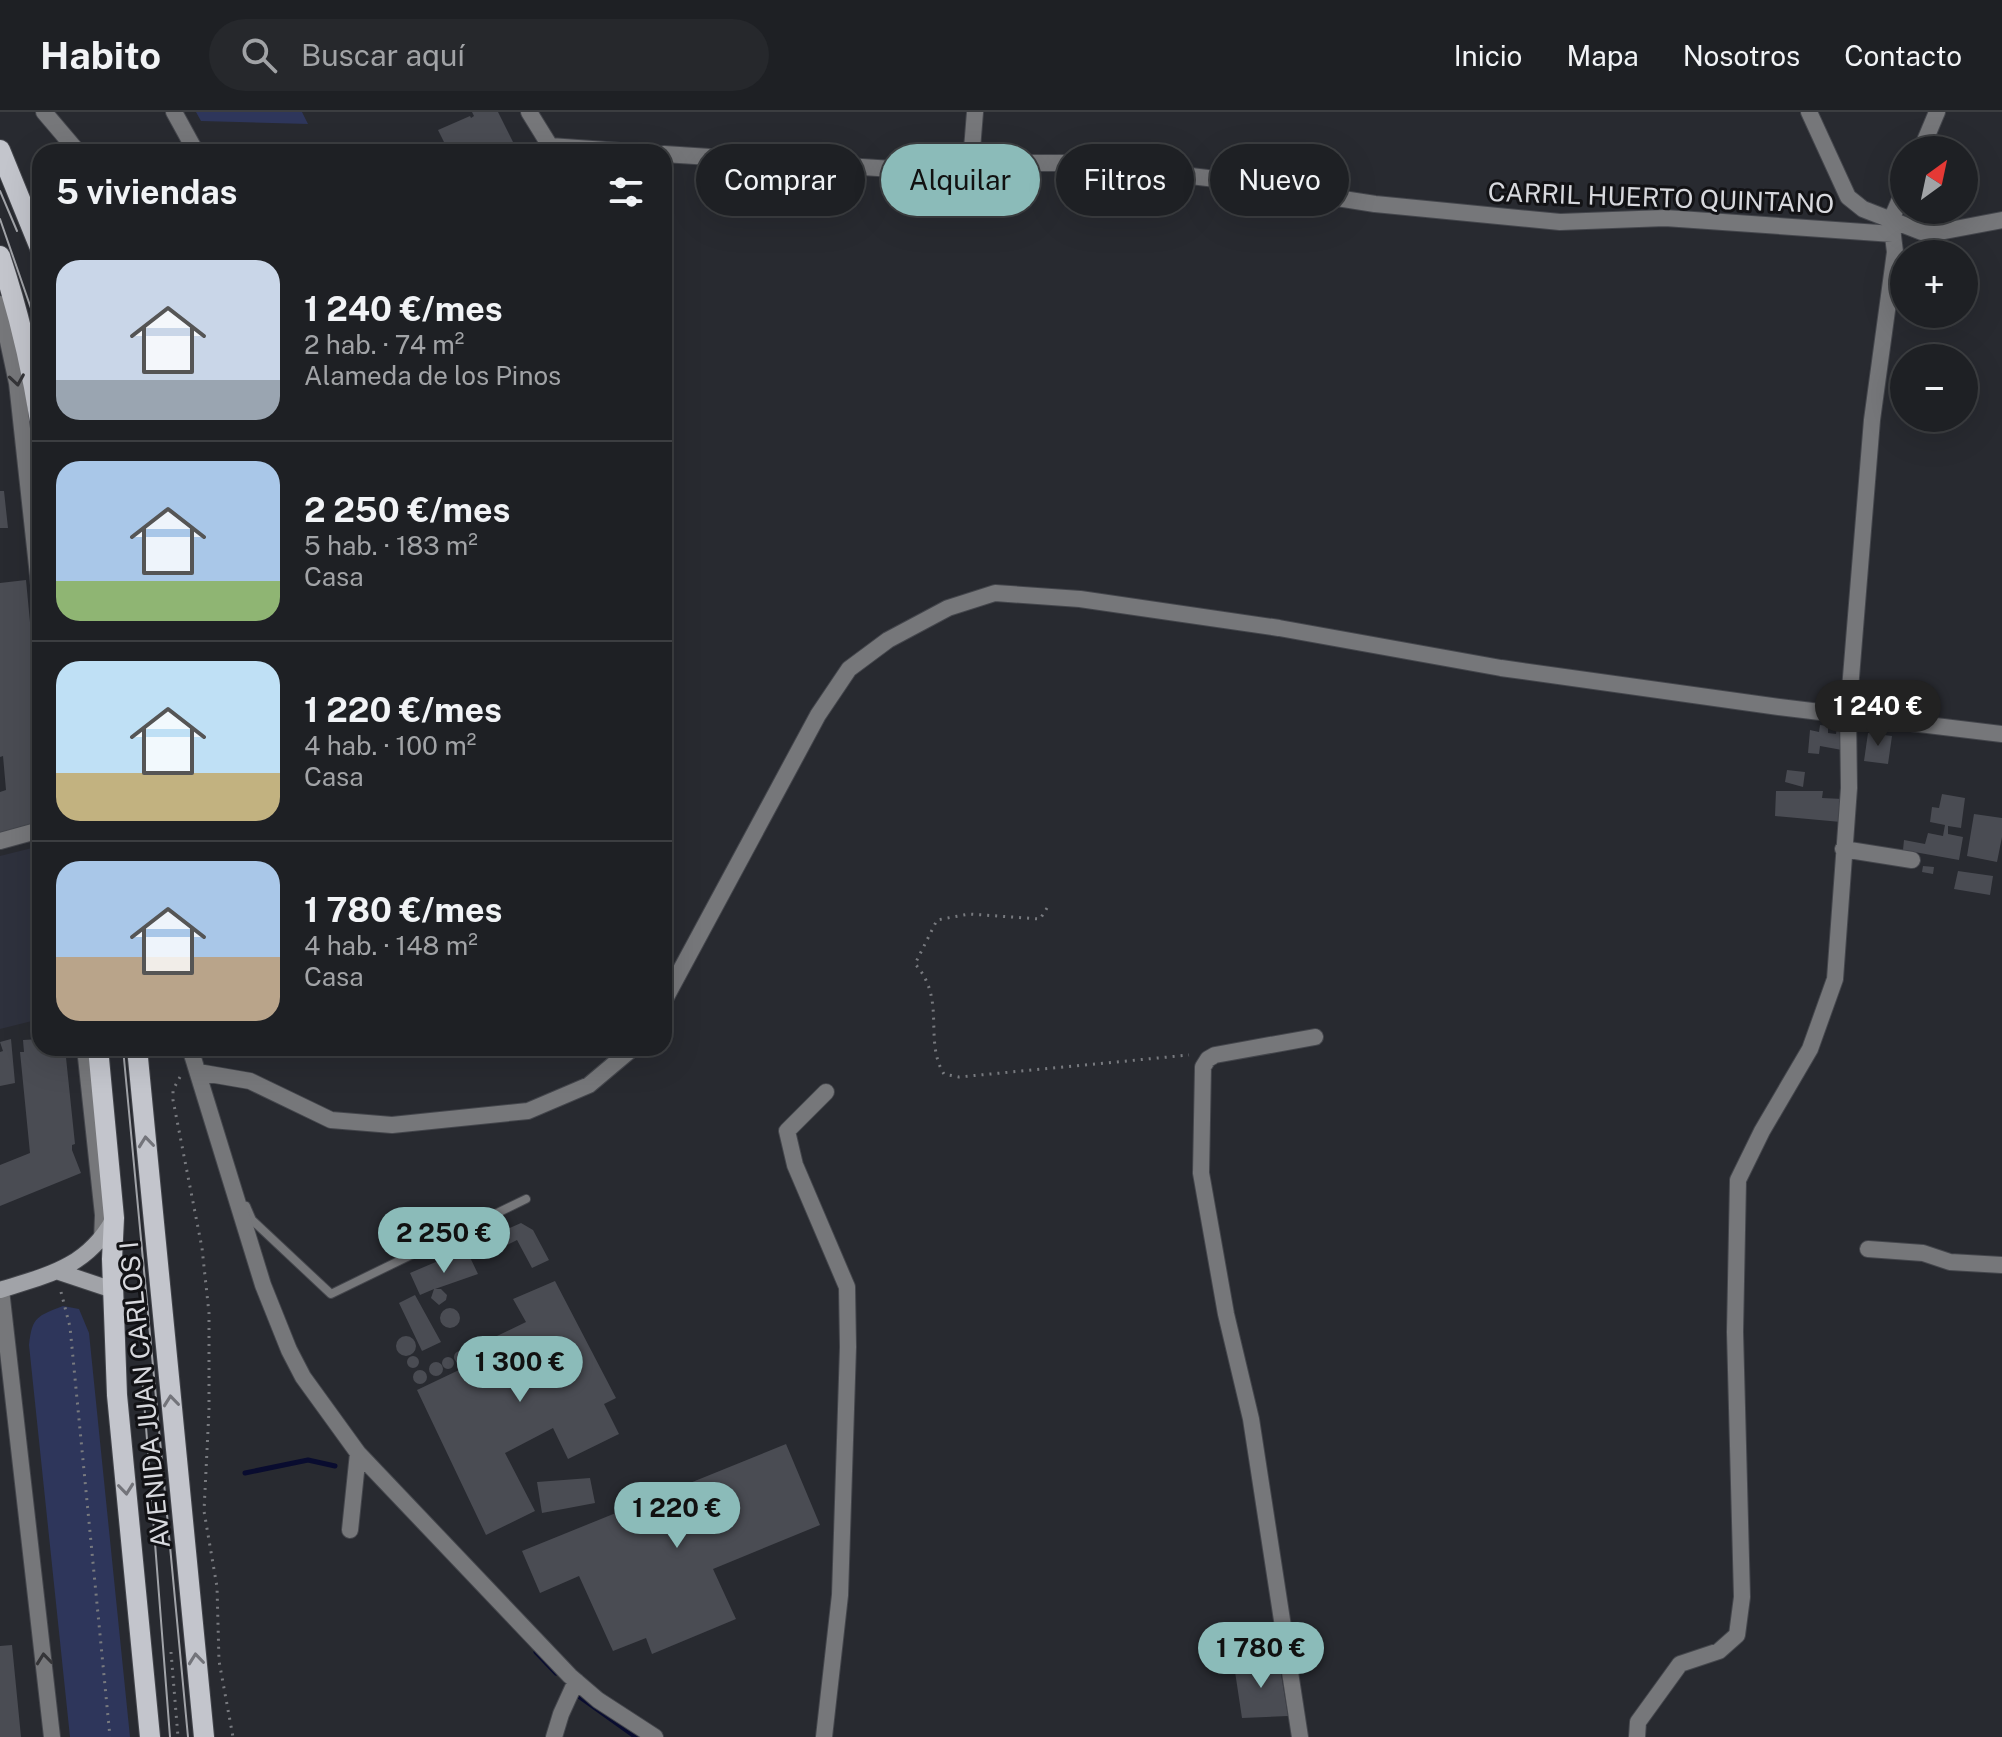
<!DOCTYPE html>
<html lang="es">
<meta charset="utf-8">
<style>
:root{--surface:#1e2024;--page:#26282c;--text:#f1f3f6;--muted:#a1a3a6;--line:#3c3e41;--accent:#8bbbb9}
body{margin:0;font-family:"Public Sans",sans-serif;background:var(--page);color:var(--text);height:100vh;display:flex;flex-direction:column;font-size:30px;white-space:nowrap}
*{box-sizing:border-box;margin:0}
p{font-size:26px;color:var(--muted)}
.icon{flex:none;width:44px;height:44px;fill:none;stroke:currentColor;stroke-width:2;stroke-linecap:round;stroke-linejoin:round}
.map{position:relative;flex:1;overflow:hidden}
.details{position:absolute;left:32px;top:32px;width:640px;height:912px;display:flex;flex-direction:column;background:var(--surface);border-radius:24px;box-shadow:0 8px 32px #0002,0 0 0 2px var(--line)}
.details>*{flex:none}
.top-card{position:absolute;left:696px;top:32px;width:760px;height:72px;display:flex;gap:16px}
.needle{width:52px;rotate:33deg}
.tools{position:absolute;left:1890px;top:24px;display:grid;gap:16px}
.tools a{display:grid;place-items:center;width:88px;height:88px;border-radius:50%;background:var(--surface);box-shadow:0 8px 32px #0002,0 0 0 2px var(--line);font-size:40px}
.price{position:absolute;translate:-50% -68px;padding:0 18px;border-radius:28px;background:var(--accent);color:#111;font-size:26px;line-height:52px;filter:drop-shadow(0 2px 4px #0008)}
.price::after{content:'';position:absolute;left:50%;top:48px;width:24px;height:18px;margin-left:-12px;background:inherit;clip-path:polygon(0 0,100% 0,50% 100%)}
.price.current{background:#222;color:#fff}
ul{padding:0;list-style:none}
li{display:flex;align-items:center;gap:24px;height:200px;padding:0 24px}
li+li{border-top:2px solid var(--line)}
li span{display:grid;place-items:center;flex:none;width:224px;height:160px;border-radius:24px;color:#555}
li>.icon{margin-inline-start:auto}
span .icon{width:96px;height:96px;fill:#fffc;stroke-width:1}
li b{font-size:34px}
h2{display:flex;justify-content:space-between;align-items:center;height:96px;padding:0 24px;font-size:34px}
.tag{padding:0 28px;border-radius:36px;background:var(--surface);box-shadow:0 8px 32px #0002,0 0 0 2px var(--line);font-size:28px;line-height:72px}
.tag.current{background:var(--accent);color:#111}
header{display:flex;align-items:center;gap:48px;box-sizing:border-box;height:112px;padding:0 40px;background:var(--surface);border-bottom:2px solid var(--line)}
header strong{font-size:38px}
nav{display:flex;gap:44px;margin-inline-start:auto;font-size:28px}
.search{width:560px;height:72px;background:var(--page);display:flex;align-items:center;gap:20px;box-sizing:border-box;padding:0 28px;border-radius:44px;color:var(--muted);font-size:30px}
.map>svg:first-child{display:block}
.built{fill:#2e313d}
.green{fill:#2e365b}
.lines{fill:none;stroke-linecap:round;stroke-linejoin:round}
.stream{stroke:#090c2f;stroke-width:5}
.building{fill:#4a4c53}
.lane-casing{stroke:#44464c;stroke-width:10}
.street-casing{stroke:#44464c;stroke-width:18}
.secondary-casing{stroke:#44464c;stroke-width:18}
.primary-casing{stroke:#44464c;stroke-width:22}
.path{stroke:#787a7f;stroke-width:3;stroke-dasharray:2 6;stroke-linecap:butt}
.lane{stroke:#76777a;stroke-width:8}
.street{stroke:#76777a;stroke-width:16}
.secondary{stroke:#a1a3a8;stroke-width:16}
.primary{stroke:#c3c5cc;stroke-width:20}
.tram{stroke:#a1a3a8;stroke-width:2}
.oneway{stroke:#353538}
.oneway2{stroke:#73747a}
.labels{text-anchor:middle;stroke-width:6;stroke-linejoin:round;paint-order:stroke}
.street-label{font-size:26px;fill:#d7d8dd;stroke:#121215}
</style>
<header>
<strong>Habito</strong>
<div class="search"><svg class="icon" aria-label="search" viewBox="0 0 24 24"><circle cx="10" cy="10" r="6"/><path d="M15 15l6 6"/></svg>Buscar aquí</div>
<nav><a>Inicio</a><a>Mapa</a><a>Nosotros</a><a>Contacto</a></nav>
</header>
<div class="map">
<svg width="2002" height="1625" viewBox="0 0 2002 1625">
<rect width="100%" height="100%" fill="#282a30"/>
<path class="built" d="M40 734V907L0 917V744Z"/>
<path class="green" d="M196 0H302L308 12 201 9Z
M63 1194 79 1197 89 1221 130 1625H70L29 1233C32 1204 38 1204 63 1194Z"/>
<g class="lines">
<path class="stream" d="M245 1361 308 1348 335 1354
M536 1540 556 1561
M580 1585 636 1625"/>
</g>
<path class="building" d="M472 0H498L518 40H449L438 18 470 4 471 6 474 4Z
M0 379H4L8 416H0Z
M26 468 40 616V711L0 722V680L6 678 3 644 0 645V471Z
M1820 613 1828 614V621L1836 622 1837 615 1846 616 1842 638 1820 634 1819 642 1808 641 1810 618 1819 620Z
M1868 621 1892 624 1888 652 1864 649Z
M1787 658 1805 660 1803 675 1785 670Z
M1776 679H1823L1822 686 1843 687 1841 710 1775 704Z
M1942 682 1965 686 1961 716 1948 714V722L1963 725 1959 748 1903 738 1904 728 1925 732 1928 721 1943 724 1945 713 1930 710 1932 695 1939 696Z
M1974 702 2002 706V725L1997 750 1967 744Z
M1923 754 1934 755 1933 762 1922 760Z
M1958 759 1993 764 1990 783 1954 777Z
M11 927 15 971 0 974V940L3 939 0 930Z
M40 927V936H65L75 1032 72 1033V1038L81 1061 0 1094V1053L30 1041 20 940H24L23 928Z
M521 1111 533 1118 549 1148 532 1156 517 1128 489 1142 482 1128Z
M466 1137 478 1162 435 1177H441L447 1183 446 1188 439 1193 431 1186 434 1177 420 1183 410 1161Z
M555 1169 616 1286 604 1292 619 1322 568 1347 553 1316 505 1341 535 1399 486 1423 417 1278 480 1248 474 1235 526 1210 513 1187Z
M415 1183 441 1230 422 1239 399 1191Z
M440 1206a10 10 0 1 1 20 0a10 10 0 1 1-20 0Z
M396 1234a10 10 0 1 1 20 0a10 10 0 1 1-20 0Z
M454 1245a6 6 0 1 1 12 0a6 6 0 1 1-12 0Z
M407 1250a6 6 0 1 1 12 0a6 6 0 1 1-12 0Z
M442 1251a6 6 0 1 1 12 0a6 6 0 1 1-12 0Z
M429 1257a7 7 0 1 1 14 0a7 7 0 1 1-14 0Z
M413 1265a7 7 0 1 1 14 0a7 7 0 1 1-14 0Z
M786 1332 820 1413 713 1457 736 1507 652 1542 646 1526 613 1539 579 1464 540 1481 522 1439Z
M590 1366 595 1391 542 1401 537 1370Z
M12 1533 21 1625H0V1534Z
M1279 1550 1288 1604 1242 1606 1234 1553Z"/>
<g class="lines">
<g class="lane-casing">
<path id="lane" d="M246 1094 252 1108 331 1182 526 1087"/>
</g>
<g class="street-casing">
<path id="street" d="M44 0 78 40
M174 0 196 40
M529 0 550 34 549 40
M1809 0 1848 85 1863 97 1922 120 1934 121 2002 108
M550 34 634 40
M1921 38 1937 0
M664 42 970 62 1000 51H1081L1216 67 1375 92 1560 110 1665 106 1893 122
M970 62 975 0
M0 192 17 271 40 482
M0 729 40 718
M1843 737 1912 748
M664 889 818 603 849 557 888 528 948 496 995 481 1080 487 1279 516 1501 556 1779 595 2002 622
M85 936 103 1103 102 1129
M190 936 263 1173 289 1238 303 1265 358 1341 570 1564 598 1588 655 1625
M198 960 250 969 331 1008 392 1013 528 999 589 973 633 936
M1868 1137 1923 1141 1950 1150 2002 1153
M1 1178 52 1625
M350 1418 358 1341
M554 1625 561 1602 576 1569
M824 1625 840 1483 848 1235 847 1175 795 1053 787 1019 826 980
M1300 1625 1251 1307 1226 1202 1201 1061 1203 955 1208 947 1215 943 1315 925
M1637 1625 1638 1610 1680 1552 1719 1539 1737 1523 1742 1485 1735 1220 1738 1068 1762 1019 1810 937 1835 867 1849 676 1848 602 1872 308 1895 140 1891 108 1904 78"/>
</g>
<g class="secondary-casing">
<path id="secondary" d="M59 1160 113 1178
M0 1178C48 1163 87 1155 113 1108"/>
</g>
<g class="primary-casing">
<path id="primary" d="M0 38 40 136
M0 144C18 198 31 253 40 309
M98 936 114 1106 112 1147 117 1283 150 1625
M137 936 204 1625"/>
</g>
<path class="path" d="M1047 796 1040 807 969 802 937 808 915 852C947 887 923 928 944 962L959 965 1189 943
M180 965 173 978V988L202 1136 209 1201V1298L204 1399 217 1475 219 1549 233 1625
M61 1180 70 1215 110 1625
M171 1540 178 1625"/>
<use href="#lane" class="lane"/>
<use href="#street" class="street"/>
<use href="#secondary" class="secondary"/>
<use href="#primary" class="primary"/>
<path class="tram" d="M0 79 17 119
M0 107 34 205 40 239
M123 936 188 1625
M142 1263 170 1625"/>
</g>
<defs><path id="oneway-chevron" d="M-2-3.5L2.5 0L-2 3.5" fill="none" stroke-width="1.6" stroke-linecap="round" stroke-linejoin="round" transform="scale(2)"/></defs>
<g class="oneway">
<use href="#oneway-chevron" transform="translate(17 268) rotate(81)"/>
<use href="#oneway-chevron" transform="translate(44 1547) rotate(-96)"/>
</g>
<g class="oneway2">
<use href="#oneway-chevron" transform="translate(146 1030) rotate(-96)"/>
<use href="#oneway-chevron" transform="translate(171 1289) rotate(-96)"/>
<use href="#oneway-chevron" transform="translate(126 1377) rotate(84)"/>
<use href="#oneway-chevron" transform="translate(196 1547) rotate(-96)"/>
</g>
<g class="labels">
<g class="street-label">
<text transform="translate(1661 86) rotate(2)" y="9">CARRIL HUERTO QUINTANO</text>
<text transform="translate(145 1283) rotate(-96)" y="9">AVENIDA JUAN CARLOS I</text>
</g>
</g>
</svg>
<div class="tools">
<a><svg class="needle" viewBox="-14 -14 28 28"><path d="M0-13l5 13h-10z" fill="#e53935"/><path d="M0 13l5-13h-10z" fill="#a1a3a6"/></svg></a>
<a>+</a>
<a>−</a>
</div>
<b class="price current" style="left:1878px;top:636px">1 240 €</b>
<b class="price" style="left:444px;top:1163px">2 250 €</b>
<b class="price" style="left:520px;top:1292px">1 300 €</b>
<b class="price" style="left:677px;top:1438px">1 220 €</b>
<b class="price" style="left:1261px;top:1578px">1 780 €</b>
<div class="top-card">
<a class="tag">Comprar</a>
<a class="tag current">Alquilar</a>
<a class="tag">Filtros</a>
<a class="tag">Nuevo</a>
</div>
<section class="details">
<h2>5 viviendas<svg class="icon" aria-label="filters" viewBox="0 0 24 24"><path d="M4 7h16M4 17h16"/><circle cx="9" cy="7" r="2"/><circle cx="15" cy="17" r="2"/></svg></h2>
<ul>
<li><span style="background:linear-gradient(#c9d6e8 75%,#9aa5b1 0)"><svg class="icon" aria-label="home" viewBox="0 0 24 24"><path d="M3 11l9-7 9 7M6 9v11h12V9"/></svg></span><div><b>1 240 €/mes</b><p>2 hab. · 74 m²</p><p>Alameda de los Pinos</p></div></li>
<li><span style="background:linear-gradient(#a9c7e8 75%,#8fb573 0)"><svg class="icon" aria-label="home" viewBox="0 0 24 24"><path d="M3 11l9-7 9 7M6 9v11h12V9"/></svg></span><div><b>2 250 €/mes</b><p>5 hab. · 183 m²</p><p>Casa</p></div></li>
<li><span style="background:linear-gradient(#bfe0f5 70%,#c2b280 0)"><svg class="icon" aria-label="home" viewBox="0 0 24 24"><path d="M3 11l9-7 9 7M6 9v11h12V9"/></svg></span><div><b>1 220 €/mes</b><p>4 hab. · 100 m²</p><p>Casa</p></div></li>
<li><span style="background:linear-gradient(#a9c7e8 60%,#b9a48a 0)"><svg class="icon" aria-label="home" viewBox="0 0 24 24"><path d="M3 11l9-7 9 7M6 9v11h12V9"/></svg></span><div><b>1 780 €/mes</b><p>4 hab. · 148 m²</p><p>Casa</p></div></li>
</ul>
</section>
</div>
